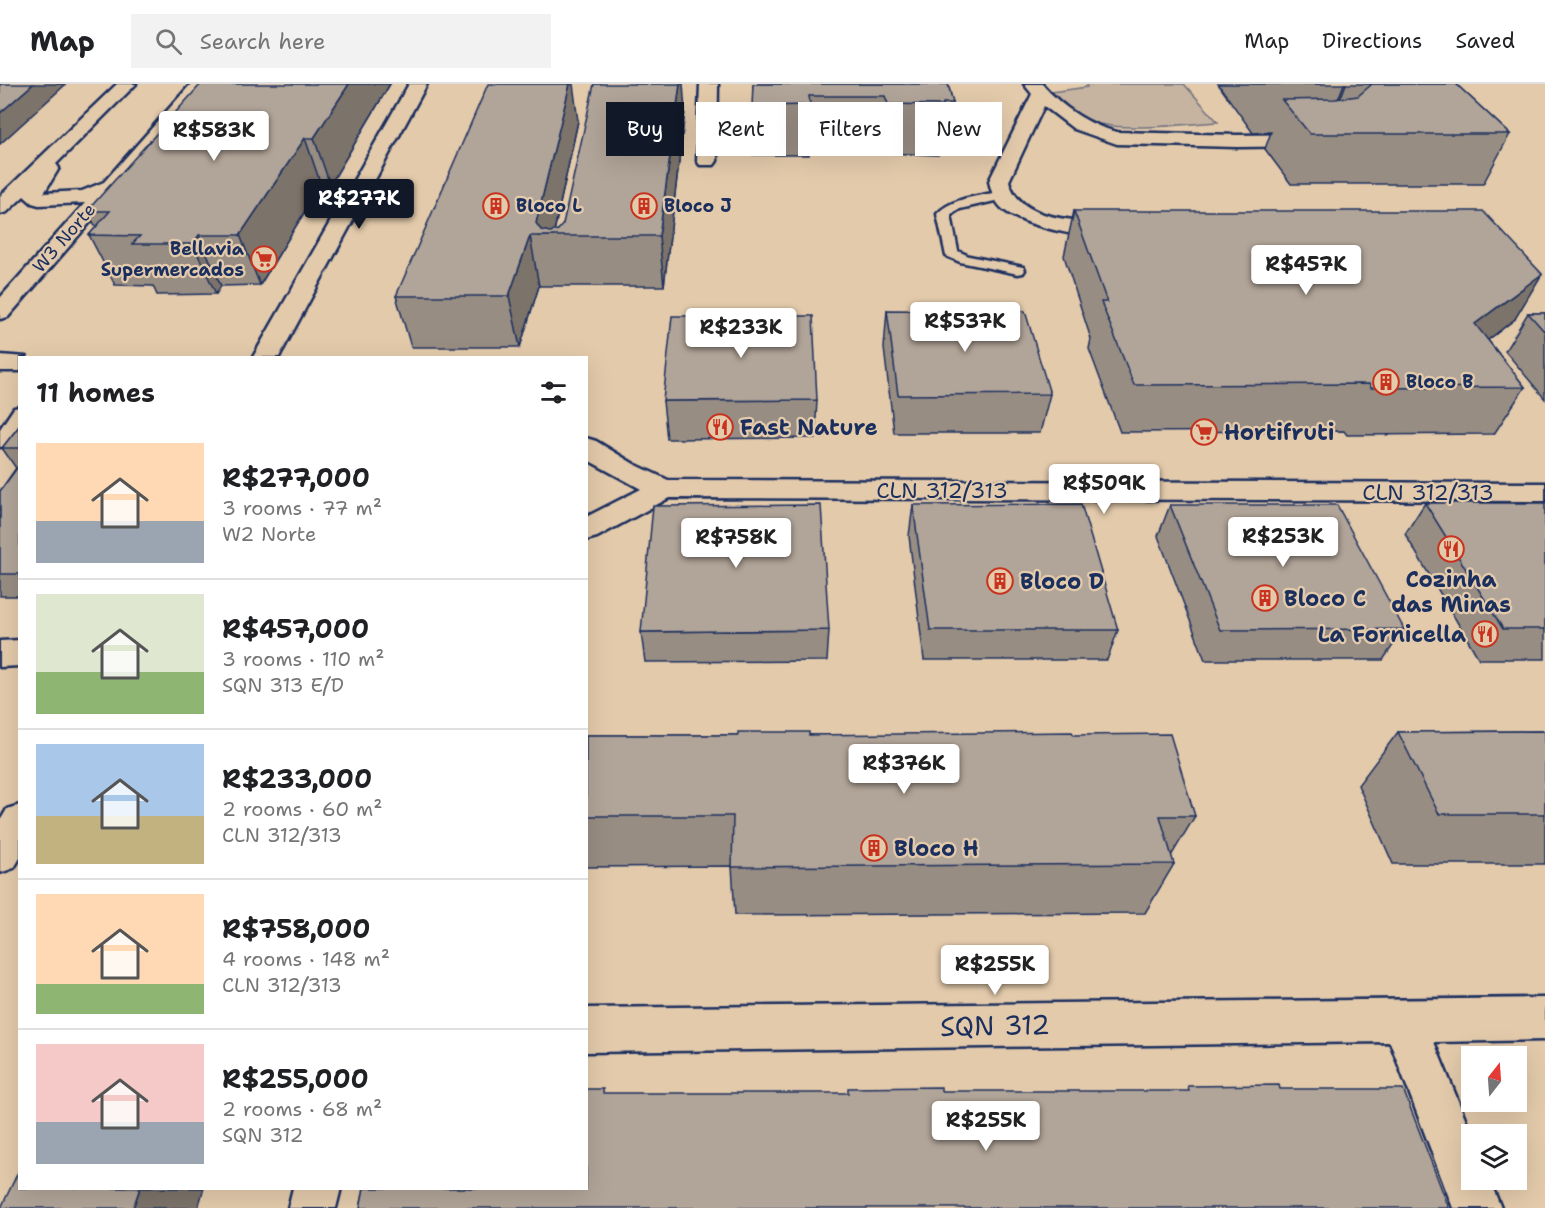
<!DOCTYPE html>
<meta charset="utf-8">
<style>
:root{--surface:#fff;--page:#f2f2f2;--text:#202124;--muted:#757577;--line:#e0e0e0;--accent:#111827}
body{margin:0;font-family:"Shantell Sans",sans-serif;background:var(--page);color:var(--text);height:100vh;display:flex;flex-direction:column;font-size:22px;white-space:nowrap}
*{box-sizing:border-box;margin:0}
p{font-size:20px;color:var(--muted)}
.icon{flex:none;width:33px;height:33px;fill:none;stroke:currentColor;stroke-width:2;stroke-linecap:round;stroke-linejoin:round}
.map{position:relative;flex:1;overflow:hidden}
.details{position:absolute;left:18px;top:272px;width:570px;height:834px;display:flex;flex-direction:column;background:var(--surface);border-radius:0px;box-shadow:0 6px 24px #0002}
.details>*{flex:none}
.top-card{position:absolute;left:606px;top:18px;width:570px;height:54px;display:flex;gap:12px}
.needle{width:39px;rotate:17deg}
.buttons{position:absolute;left:1461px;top:962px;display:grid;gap:12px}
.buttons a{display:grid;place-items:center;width:66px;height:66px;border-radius:0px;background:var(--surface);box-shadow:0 6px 24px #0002;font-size:30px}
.price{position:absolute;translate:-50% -51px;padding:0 14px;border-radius:6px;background:#fff;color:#222;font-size:20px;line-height:39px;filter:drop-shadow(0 2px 3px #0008)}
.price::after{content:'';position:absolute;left:50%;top:36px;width:18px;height:14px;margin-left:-9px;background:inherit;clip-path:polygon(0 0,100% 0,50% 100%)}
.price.current{background:var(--accent);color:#fff}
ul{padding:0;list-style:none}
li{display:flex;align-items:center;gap:18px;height:150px;padding:0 18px}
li+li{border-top:2px solid var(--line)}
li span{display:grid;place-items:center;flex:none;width:168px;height:120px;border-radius:0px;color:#555}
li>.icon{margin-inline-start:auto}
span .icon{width:72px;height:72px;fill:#fffc;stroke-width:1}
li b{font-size:26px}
h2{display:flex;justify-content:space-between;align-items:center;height:72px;padding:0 18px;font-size:26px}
.chip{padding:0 21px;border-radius:0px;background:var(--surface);box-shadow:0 6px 24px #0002;font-size:21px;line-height:54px}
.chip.current{background:var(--accent);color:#fff}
header{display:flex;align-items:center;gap:36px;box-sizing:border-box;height:84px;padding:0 30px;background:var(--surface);border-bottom:2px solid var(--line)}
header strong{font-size:28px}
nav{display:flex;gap:33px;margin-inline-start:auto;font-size:21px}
.search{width:420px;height:54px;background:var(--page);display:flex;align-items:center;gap:15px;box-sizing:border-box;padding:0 21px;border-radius:0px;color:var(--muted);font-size:22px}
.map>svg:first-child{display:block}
.green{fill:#c6b3a0;stroke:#70717f;stroke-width:1.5}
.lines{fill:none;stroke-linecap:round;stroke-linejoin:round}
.service-casing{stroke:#1b2f5e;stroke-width:5}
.minor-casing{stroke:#1b2f5e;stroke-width:5}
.tertiary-casing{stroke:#1b2f5e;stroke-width:5}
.primary-casing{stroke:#1b2f5e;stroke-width:5}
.service{fill:#e3caab;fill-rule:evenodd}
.minor{fill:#e3caab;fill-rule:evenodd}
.tertiary{fill:#e3caab;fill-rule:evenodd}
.primary{fill:#e3caab;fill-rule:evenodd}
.wall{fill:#988d83;stroke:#1b2f5e;stroke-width:1.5}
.shaded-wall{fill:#7c736a;stroke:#1b2f5e;stroke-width:1.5}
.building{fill:#b1a498;stroke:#1b2f5e;stroke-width:1.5}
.labels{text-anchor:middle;stroke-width:4.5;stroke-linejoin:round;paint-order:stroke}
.far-poi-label{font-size:18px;font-weight:bold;fill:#1b2f5e;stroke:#e3caab;text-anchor:start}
.far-street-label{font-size:18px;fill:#1b2f5e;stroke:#e3caab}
.poi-label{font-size:22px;font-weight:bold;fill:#1b2f5e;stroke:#e3caab;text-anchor:start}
.street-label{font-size:22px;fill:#1b2f5e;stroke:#e3caab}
.near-street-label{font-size:27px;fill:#1b2f5e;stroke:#e3caab}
</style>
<header>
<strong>Map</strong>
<div class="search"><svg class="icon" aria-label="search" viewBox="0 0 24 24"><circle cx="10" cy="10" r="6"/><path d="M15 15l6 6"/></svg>Search here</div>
<nav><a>Map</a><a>Directions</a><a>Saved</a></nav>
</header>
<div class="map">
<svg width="1545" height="1124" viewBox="0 0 1545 1124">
<rect width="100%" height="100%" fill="#e3caab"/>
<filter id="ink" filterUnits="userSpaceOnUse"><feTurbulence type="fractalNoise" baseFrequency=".0167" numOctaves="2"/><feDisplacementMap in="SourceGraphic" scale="12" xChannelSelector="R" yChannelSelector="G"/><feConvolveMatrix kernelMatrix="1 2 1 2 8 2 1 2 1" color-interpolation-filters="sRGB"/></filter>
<g filter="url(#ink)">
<path class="green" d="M1087 0H1184L1218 38C1173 40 1074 59 1051 8L1087 3Z"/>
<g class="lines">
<g class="service-casing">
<path id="service" d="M1003 107 1008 108 1010 111 1008 114 960 125 951 131 958 167 969 172 1023 183 1025 186 1023 189 1018 190 960 178 946 172 937 130C952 113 982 112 1003 107Z
M20 323V342L6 362 0 363V345L14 324Z"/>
</g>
<g class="minor-casing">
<path id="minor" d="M700 0H718L717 77 714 81H700L697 77Z
M1024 0H1042C1062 23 1088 41 1117 48L1237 51 1326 50 1331 46V40L1300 0H1318L1349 40 1350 48 1338 59 1316 62 1237 63 1117 60 1074 45 1044 22 1009 97C1021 142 1086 134 1122 142L1125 147 1122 152C1096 158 1025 143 1004 126 995 119 991 107 989 97L1032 10Z
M1545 914V956L1434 958 1472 1051V1095H1489L1501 1124H1453L1390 958 586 968V924Z
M293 1104H341L336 1124H288Z"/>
</g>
<g class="tertiary-casing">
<path id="tertiary" d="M409 0H427L279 273H253Z
M0 271 26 273H20V287H0Z
M586 354 596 357 634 380 668 396 1545 399V417L669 414 597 453 586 456V433L641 405 586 375Z
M20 556V582L0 583V557Z
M20 721V774L14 784 0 789V737L7 725Z"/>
</g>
<g class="primary-casing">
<path id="primary" d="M117 0H136L56 80 59 84 44 109 82 107 104 98 191 0H210L8 233 0 235V214L85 119 39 121 32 119 24 112 7 128 0 130V112Z"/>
</g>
<use href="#service" class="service"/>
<use href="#minor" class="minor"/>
<use href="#tertiary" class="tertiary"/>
<use href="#primary" class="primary"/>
</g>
<path class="wall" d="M390 0 330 101H321L260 201 221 202 216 210 157 211 153 202 115 201 89 151 96 143 87 127Z
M753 0H948L953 19 947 69H938V71L884 69 881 61H809V71H753Z
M1218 0H1456L1510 50 1483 100H1291L1265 65 1271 48 1253 49Z
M685 27 664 202H539L520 263H411L396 212 578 37 554 148 558 146Z
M1074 127 1515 235 1488 256 1525 303 1494 350 1347 351 1344 347 1120 348 1089 265 1091 255 1064 172Z
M887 226 1050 310 1040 349H894L884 264Z
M1528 229H1545V315L1505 267Z
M817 316 815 354 667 355 663 317Z
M20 341V512H0V407L16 384 2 364Z
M1425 419H1545V575H1479L1405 450Z
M913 421 1118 546 1107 576H924L909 452Z
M1170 421 1404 545 1383 576H1205L1158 452Z
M829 546 827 577 645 578 641 548Z
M1545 647V780H1393L1358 701 1398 648Z
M586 651H1074L1195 732 1171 772 1174 780 1145 829 735 831 732 782 586 783Z"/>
<path class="shaded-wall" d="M33 0H66L0 60V29Z
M349 0H390L330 101 314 54Z
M570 0H573L578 37 553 152H538L536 139Z
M680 0H683L685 27 664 202 659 152Z
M1344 0H1346L1329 45 1325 48Z
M305 54 321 101 260 201 240 151Z
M199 151 221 202 216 210 193 160Z
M530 152 539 202 520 263 509 212Z
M1542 190 1515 235 1448 287 1475 240Z
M140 1104H204L198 1124H133Z"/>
<path class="building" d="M0 0H33L0 29Z
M201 0H349L314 54H305L240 151H199L193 160H132L140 152 89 151 110 127H87Z
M488 0H570L536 139 541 146 550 148 558 146 563 140 594 0H680L659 152H530L509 212H396Z
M753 0H948L953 19H943V21L888 20 885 12H809L810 21 752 22Z
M1371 0H1456L1510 50H1310L1282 16 1335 15 1358 12 1371 1Z
M1074 127H1483L1542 190 1475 240 1525 303 1371 304 1369 300 1134 301 1101 218H1107Z
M887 226 1025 227 1050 310 898 311Z
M1528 229H1545V248Z
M672 232H813L817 316 663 317Z
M20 341V364H2Z
M20 380V490H0V407Z
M1425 419H1545V545H1503Z
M1081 420 1118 546H930L913 421Z
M821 421 829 546 641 548 653 422Z
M1170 421H1337L1404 545 1220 546Z
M1545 647V730H1439L1398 648Z
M738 648H809V651L1072 648 1074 651 1170 650 1195 732H1160L1174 780 732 783 733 732H586V651H738Z
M1279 1001 1280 1005H1403L1449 1124H360L364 1104H586V1005H603V1009H848V1004L941 1003V1007H1189L1188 1002Z
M20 1084V1104H140L133 1124H1Z"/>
</g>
<defs>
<g id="building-ring" transform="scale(1.35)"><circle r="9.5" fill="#e3caab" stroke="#c8321e" stroke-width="1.5"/><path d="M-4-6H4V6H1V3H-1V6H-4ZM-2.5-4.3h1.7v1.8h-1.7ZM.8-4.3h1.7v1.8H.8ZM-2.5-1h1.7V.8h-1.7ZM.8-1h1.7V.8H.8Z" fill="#c8321e"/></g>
<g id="supermarket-ring" transform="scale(1.35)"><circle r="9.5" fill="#e3caab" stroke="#c8321e" stroke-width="1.5"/><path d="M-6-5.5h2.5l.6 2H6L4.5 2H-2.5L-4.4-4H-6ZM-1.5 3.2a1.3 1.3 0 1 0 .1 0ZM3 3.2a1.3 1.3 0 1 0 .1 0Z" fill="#c8321e"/></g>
<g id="restaurant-ring" transform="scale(1.35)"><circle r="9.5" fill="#e3caab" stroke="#c8321e" stroke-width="1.5"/><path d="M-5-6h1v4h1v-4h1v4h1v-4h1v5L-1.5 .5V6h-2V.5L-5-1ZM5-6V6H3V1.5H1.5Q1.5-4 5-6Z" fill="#c8321e"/></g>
</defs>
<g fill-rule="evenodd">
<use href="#building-ring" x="496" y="122"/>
<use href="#building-ring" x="644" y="122"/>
<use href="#supermarket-ring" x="264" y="175"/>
<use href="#building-ring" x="1386" y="298"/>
<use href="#restaurant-ring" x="720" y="343"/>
<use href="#supermarket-ring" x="1204" y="348"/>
<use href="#restaurant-ring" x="1451" y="465"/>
<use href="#building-ring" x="1000" y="497"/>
<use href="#building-ring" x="1265" y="514"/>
<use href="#restaurant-ring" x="1485" y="550"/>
<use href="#building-ring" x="874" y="764"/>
</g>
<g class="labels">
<g class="far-poi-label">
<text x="516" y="128">Bloco L</text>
<text x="664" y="128">Bloco J</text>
<text x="244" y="171" text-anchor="end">Bellavia<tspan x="244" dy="21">Supermercados</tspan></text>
<text x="1406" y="304">Bloco B</text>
</g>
<g class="far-street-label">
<text transform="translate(64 154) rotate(-49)" y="6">W3 Norte</text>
</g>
<g class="poi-label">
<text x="740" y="351">Fast Nature</text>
<text x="1224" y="356">Hortifruti</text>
<text x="1451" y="503" text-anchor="middle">Cozinha<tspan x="1451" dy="25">das Minas</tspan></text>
<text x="1020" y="505">Bloco D</text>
<text x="1284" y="522">Bloco C</text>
<text x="1466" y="558" text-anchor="end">La Fornicella</text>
<text x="894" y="772">Bloco H</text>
</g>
<g class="street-label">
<text x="942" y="414">CLN 312/313</text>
<text x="1428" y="416">CLN 312/313</text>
</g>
<g class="near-street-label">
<text transform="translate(995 942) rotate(-1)" y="9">SQN 312</text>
</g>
</g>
</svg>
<div class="buttons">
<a><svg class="needle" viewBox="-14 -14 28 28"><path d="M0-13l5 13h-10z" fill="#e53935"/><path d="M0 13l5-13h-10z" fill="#757577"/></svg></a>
<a><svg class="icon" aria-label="layers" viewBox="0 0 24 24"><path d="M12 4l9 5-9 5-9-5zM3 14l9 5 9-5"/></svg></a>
</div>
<b class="price" style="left:214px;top:78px">R$583K</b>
<b class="price current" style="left:359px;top:146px">R$277K</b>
<b class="price" style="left:1306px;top:212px">R$457K</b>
<b class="price" style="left:965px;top:269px">R$537K</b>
<b class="price" style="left:741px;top:275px">R$233K</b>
<b class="price" style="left:1104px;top:431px">R$509K</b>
<b class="price" style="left:1283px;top:484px">R$253K</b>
<b class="price" style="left:736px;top:485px">R$758K</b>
<b class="price" style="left:904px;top:711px">R$376K</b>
<b class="price" style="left:995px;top:912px">R$255K</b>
<b class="price" style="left:986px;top:1068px">R$255K</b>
<div class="top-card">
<a class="chip current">Buy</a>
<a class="chip">Rent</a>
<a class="chip">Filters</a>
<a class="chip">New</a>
</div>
<section class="details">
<h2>11 homes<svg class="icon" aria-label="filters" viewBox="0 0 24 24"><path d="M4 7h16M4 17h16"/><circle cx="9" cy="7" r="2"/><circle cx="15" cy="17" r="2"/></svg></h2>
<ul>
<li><span style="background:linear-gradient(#ffd9b3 65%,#9aa5b1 0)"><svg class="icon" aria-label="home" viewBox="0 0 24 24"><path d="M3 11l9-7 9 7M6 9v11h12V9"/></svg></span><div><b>R$277,000</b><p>3 rooms · 77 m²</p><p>W2 Norte</p></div></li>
<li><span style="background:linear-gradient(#dfe7d0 65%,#8fb573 0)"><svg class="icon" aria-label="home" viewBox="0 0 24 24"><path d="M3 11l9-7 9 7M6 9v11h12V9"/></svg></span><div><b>R$457,000</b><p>3 rooms · 110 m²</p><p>SQN 313 E/D</p></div></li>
<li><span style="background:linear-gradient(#a9c7e8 60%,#c2b280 0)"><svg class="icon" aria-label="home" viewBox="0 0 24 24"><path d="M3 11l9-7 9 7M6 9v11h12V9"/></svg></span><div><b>R$233,000</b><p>2 rooms · 60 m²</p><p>CLN 312/313</p></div></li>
<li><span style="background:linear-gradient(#ffd9b3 75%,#8fb573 0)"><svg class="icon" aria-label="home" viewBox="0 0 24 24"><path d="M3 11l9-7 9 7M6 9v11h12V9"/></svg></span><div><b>R$758,000</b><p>4 rooms · 148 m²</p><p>CLN 312/313</p></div></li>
<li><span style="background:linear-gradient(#f6c9c9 65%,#9aa5b1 0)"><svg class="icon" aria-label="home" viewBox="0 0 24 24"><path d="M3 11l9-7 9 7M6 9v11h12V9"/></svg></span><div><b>R$255,000</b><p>2 rooms · 68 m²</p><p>SQN 312</p></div></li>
</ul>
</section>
</div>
